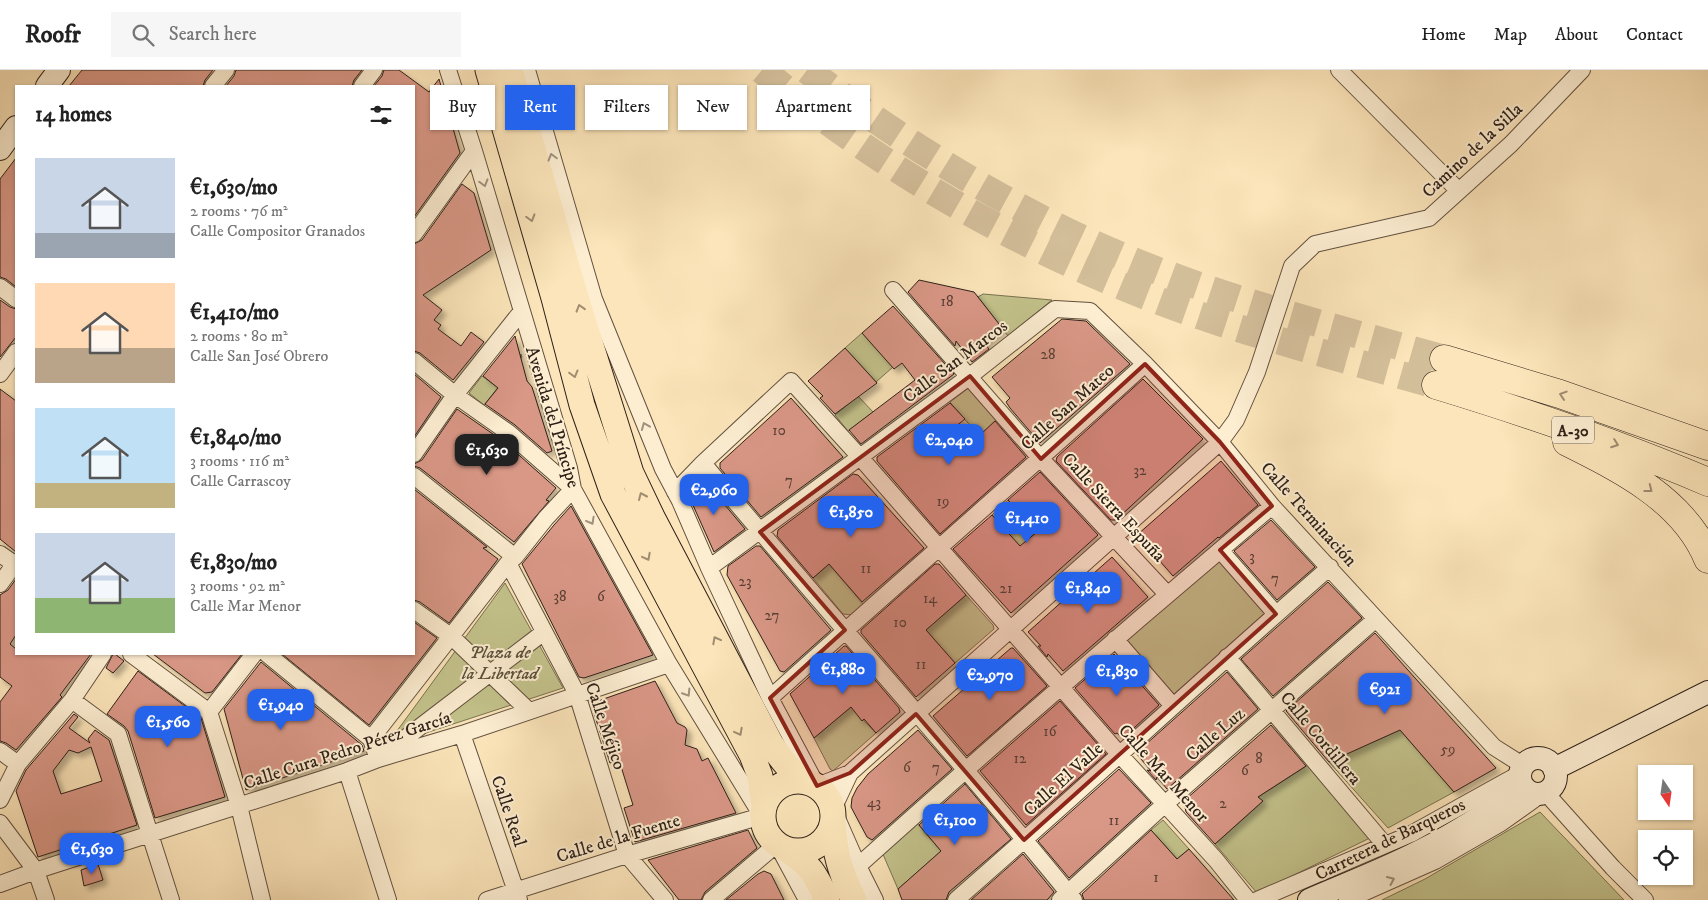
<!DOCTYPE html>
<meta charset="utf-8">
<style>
:root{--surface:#fff;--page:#f6f6f6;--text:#222;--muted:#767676;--line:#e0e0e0;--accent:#2563eb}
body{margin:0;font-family:"IM FELL DW Pica",serif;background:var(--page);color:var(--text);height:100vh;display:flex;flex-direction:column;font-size:19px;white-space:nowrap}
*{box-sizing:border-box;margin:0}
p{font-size:16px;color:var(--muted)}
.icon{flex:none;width:28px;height:28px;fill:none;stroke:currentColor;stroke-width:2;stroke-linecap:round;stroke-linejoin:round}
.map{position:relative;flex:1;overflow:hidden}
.side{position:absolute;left:15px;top:15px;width:400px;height:570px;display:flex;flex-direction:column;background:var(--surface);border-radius:0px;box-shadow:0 1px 4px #0004}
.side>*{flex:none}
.guide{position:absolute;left:430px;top:15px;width:475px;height:45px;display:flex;gap:10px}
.needle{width:32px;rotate:167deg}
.tools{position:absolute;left:1638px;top:695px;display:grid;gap:10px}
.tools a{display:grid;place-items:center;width:55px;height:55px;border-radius:0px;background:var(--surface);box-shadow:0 1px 4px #0004;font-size:25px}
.price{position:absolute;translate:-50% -42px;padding:0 11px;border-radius:10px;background:var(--accent);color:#fff;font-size:16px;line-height:32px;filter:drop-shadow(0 1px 2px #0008)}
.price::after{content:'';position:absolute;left:50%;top:30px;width:15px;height:11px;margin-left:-8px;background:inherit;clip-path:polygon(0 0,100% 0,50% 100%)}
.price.active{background:#222;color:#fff}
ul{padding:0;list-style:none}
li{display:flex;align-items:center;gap:15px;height:125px;padding:0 20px}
li span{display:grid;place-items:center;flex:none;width:140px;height:100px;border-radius:0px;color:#555}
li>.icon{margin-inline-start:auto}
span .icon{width:60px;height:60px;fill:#fffc;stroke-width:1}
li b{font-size:21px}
h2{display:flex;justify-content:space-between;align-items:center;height:60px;padding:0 20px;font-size:21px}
.chip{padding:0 18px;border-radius:0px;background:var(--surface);box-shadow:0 1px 4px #0004;font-size:18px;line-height:45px}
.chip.active{background:var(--accent);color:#fff}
header{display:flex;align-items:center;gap:30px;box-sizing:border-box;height:70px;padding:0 25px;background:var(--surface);border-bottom:1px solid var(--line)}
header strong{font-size:24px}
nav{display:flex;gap:28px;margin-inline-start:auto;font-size:18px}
.search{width:350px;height:45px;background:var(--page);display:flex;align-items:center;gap:12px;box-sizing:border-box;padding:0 18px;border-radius:0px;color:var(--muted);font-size:19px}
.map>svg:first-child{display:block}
.green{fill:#c4c38c;stroke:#797252}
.building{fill:#d99786;stroke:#2e2018;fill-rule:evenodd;filter:url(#shadow)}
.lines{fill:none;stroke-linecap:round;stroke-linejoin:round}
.highway-tunnel{stroke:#d3be9a;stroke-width:28;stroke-dasharray:28 14;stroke-linecap:butt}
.street-casing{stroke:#625140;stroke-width:18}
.secondary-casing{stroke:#2e2018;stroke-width:24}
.primary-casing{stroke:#2e2018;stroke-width:27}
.highway-casing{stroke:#2e2018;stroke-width:29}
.street{stroke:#fdeed2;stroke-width:16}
.secondary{stroke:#fdeed2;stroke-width:22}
.primary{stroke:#fce5ba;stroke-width:25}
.highway{stroke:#fce5ba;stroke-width:28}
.oneway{stroke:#a0917e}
.oneway2{stroke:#9f8c71}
.marked{fill:#8f2418;fill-opacity:0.2;stroke:#8f2418;stroke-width:4;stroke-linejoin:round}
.labels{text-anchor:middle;stroke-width:4;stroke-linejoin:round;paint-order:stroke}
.number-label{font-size:15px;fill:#593e34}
.shield{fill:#fdeed2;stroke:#6c5e50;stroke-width:1}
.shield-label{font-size:16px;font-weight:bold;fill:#2e2018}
.street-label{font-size:18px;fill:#2e2018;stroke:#fdeed2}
.park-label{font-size:18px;font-style:italic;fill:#5b513b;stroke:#fdeed2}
</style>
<header>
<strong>Roofr</strong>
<div class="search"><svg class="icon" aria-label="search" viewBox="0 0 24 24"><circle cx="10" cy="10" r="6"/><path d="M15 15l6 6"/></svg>Search here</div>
<nav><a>Home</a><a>Map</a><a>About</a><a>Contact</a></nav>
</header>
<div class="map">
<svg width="1708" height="830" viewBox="0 0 1708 830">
<defs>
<filter id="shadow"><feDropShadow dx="4.5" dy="4.5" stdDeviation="2.5" flood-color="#0004"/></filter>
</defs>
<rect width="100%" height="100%" fill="#fce5ba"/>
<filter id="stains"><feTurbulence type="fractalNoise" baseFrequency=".004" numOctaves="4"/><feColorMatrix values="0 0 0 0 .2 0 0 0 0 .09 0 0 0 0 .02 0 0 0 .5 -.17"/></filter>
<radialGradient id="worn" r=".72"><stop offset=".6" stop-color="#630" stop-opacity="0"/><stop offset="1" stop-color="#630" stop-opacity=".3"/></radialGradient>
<path class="green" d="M983 224 1052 230 1008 266 978 227Z
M862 263 893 297 876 312 845 278Z
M521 284 522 287 484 335 469 323 482 306 496 316Z
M970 317 996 350 979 366 950 332Z
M858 326 873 342 848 361 835 345Z
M1008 430 1037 462 1020 477 992 445Z
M1218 488 1267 542 1173 625 1124 568Z
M829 494 864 535 852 545 843 544 813 508Z
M505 513 563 618 386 676Z
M966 525 993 555 994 559 955 593 926 560Z
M851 637 876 663 833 701 830 699 814 668Z
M1400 660 1454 722 1388 758 1329 692Z
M1308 695 1372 767 1257 823 1215 774 1262 732 1258 727Z
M1540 742 1624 830H1382L1425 809Z
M1163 750 1189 779 1177 789 1151 760Z
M916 752 941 781 898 819 882 782Z"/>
<path class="building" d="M82 0H213L205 10 203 16H69Z
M236 0H362L354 10 352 16H226L234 6Z
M384 0H399L429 22 439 9 460 83 414 147V16H374L382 6Z
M16 88V217L6 209 0 207V109Z
M462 114 474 123 491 180 423 225 442 240 434 250 441 255 438 259 461 276 471 262 484 272 453 310 420 283 414 281V174L422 170Z
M919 210 974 222 1003 259 985 274 989 279 972 292 956 271 955 276 908 222Z
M0 230 10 237 16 239V267L0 287Z
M893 236 954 304 861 374 849 360 915 310 902 293 894 299 862 263Z
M1062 249 1086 251 1130 294 1040 373 1010 338 1006 332 1010 328 992 307Z
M515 266 527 311 532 317 552 381 547 383 515 355 485 334 498 318 483 306Z
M845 278 877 313 835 344 820 328 823 326 808 311Z
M414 304 441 327 414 367Z
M1143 309 1203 369 1116 450H1111L1056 391 1057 387Z
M0 319 16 331V482L0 469Z
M791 328 843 387 761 447 720 398V393Z
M950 333 965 349 950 361 967 377 995 351 1026 387 940 464 877 391V387Z
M457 339 503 371 556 418 546 430 549 431 514 472 420 398 414 396V394L422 390Z
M1221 391 1258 435 1219 468 1218 467 1173 506 1137 465Z
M1040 402 1098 465 1011 543 953 479 992 445 1020 476 1037 462 1008 430Z
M853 404 858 405 924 478 862 532 829 494 813 508 777 466 778 460Z
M704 410 745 459 714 482 688 424Z
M414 419 487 477 483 478 498 489 449 553 420 532 414 530Z
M571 436 653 585 584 608 579 607 523 496 522 494 554 455Z
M1271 450 1315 497 1277 530 1234 481Z
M756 476H760L831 560 784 602 780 601 727 505 728 496Z
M1112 487 1148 527 1063 601 1048 584 1047 587 1038 576H1041L1028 562Z
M935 494H939L966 525 926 560 955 593 916 627 861 563V560Z
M16 509V565L10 574 16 579V584H91L60 625 62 627 16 680 6 673 0 671V632L12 616 0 607V525L8 520Z
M1328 512 1362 548 1273 626 1241 589Z
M414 552 437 568 369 655 282 584H414Z
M1375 563 1415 608 1496 698 1454 722 1400 660 1329 692 1323 685 1286 641Z
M844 576H846L899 638 900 642 876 663 864 649 862 651 851 637 814 668 790 624Z
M1011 578H1013L1047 616 967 686 933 646Z
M113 584H115L124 591 113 603 106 598Z
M153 584H242L212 622 205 623Z
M1114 584 1159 635 1123 668 1117 663 1115 664 1075 618Z
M261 592 362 675 364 681 246 720 224 639Z
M138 601 201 648 225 727 155 748 128 661 124 656 107 644Z
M1227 602 1258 639 1167 719 1157 707 1156 710 1147 700 1151 701 1136 683Z
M655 611 677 653 685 657 687 660 685 675 697 679 702 691 708 688 736 743 635 772 624 738 633 735 619 690 610 693 592 637 595 632Z
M1060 631 1106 684 1026 755 980 701Z
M74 644 78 647 69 658 90 673 88 669 95 660 109 670 137 755 38 787 16 721 26 700ZM91 677 102 711 61 724 53 701 69 680 78 683Z
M1271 655 1306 696 1258 727 1263 731 1215 774 1186 742 1185 737 1186 729Z
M918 660 952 699 872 770 867 767 851 737 852 728 857 718 868 704Z
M1119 699 1151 733 1069 808 1038 771Z
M965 714 1011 769 949 822 946 830H902L898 819 941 781 919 755Z
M748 760 757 778 705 822 701 830H679L648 790Z
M1151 760 1177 789 1189 779 1234 830H1084L1082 824Z
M1023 784 1054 822 1047 830H971Z
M98 794 103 810 84 816 81 800Z
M764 801 771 804 784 830H726L758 804Z"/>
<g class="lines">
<path class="highway-tunnel" d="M762 0C877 96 1014 175 1154 229 1246 264 1342 288 1436 315
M807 0C917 83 1036 155 1166 204 1257 238 1351 262 1444 289"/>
<g class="street-casing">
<path id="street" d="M448 0 474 81 569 398 573 419 669 594 762 746 627 785 487 830
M527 0 594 229 663 399 680 431 709 498 770 628 817 716 850 703 1220 372 1236 350 1257 302 1292 196 1315 174 1429 148 1511 74 1582 0
M1339 0 1459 121
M213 16 226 0
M362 16 374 0
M414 164 474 81
M0 217 16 229
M893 220 1041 389 1167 524
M414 291 455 325 509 363 573 419 546 448 515 487 508 493 371 669 378 689 544 562
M0 304 16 282
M414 384 455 325 521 242
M703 393C824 540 954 681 1074 830
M414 406 515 487
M675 422 703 393 791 311 859 386 1120 685 1216 790 1248 830
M1220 480 1276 544
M0 484 16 495
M508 493 577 624 627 785 665 830
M709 498 970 306 1055 239 1090 241 1145 294 1220 372 1272 436 1494 677 1524 696
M0 514 16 492
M414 540 452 567 529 641
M1115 569 1173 636
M131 584 209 642
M267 584 371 669
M1227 587 1385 775
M770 628C894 516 1021 407 1145 294
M72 630 118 664 171 830
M209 642 239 736 262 830
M209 642 254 584
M462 664 519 830
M0 681 18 694
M347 701 388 830
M850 703 833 739 858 796 875 830
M1545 722 1613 798 1645 830
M0 730 18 694 72 630 103 584
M0 753 36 801 46 830
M858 796C994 674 1132 554 1272 436
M0 814 41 799 347 701 378 689 462 664 669 594
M711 830 777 774 807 830
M956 830C1082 720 1204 607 1330 497
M1060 830 1165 734 1376 549
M1257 830 1411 764 1521 703
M1347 830 1435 791 1501 753 1543 723"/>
</g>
<g class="secondary-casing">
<path id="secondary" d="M47 16 59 0
M0 79 16 57
M1520 706a18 18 0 1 1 36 0a18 18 0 1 1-36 0Z
M1554 699 1708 622
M1309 830C1348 813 1388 798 1426 778 1460 761 1493 739 1524 717"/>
</g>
<g class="primary-casing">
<path id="primary" d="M488 0 554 228 582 335 613 424 752 685 760 706 764 735
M510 0 577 231 631 403 652 447 771 674C783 692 790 701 808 712
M763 746a35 35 0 1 1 70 0a35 35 0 1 1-70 0Z
M833 752C835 785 840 801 854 830
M786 779C811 796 815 803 827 830"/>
</g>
<g class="highway-casing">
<path id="highway" d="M1444 289 1560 324 1708 376
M1436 315C1528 343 1619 374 1708 412
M1567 372C1621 399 1684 430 1708 489"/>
</g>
<use href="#street" class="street"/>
<use href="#secondary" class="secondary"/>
<use href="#primary" class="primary"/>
<use href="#highway" class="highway"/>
</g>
<defs><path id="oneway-chevron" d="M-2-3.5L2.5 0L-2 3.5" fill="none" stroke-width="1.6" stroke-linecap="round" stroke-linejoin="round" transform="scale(1.25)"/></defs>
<g class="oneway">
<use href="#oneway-chevron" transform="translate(552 87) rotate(-106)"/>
<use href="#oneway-chevron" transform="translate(484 113) rotate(74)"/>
<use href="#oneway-chevron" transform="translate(645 356) rotate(-112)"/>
<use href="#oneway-chevron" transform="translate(591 451) rotate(61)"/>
<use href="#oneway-chevron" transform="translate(687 623) rotate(58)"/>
<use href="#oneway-chevron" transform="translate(1391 810) rotate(-24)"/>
</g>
<g class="oneway2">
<use href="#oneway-chevron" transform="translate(531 148) rotate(74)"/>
<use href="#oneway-chevron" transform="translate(580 238) rotate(-107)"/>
<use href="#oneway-chevron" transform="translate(574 304) rotate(75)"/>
<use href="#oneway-chevron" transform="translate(1563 325) rotate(-162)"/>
<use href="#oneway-chevron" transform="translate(1615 374) rotate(20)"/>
<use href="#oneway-chevron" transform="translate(1649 419) rotate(38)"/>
<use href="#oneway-chevron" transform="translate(642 426) rotate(-114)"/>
<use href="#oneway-chevron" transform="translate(647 487) rotate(62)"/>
<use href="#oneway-chevron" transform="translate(716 570) rotate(-118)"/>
<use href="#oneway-chevron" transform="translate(739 662) rotate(62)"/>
</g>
<path class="marked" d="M1145 294 1220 372 1272 436 1220 480 1276 544 1024 770 916 644 850 703 817 716 770 628 845 560 760 462 970 306 1041 389Z"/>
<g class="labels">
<g class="number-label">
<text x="947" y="236">18</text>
<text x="1048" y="289">28</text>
<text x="779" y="365">10</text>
<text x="1140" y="405">32</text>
<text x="789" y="415">7</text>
<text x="943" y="436">19</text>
<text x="1252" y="491">3</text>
<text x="866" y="503">11</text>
<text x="1275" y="513">7</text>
<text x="745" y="516">23</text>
<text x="1006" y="523">21</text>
<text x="560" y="531">38</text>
<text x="601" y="531">6</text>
<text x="930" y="533">14</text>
<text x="772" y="550">27</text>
<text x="900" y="557">10</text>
<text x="921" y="599">11</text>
<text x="1050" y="666">16</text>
<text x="1448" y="684">59</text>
<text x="1020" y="693">12</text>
<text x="1259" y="693">8</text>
<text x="907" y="702">6</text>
<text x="936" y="702">7</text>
<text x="1245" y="705">6</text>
<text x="874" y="737">43</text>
<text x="1223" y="738">2</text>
<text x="1114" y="755">11</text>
<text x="1156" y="812">1</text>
</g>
<rect class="shield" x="1552" y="346.5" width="42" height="27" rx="4"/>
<g class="shield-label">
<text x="1573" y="366">A-30</text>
</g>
<g class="street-label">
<text transform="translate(1472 80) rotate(-43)" y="6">Camino de la Silla</text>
<text transform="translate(955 291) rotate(-37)" y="6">Calle San Marcos</text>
<text transform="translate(1067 337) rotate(-42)" y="6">Calle San Mateo</text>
<text transform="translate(553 347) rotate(73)" y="6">Avenida del Príncipe</text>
<text transform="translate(1114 437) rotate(47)" y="6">Calle Sierra Espuña</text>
<text transform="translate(1309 444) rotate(48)" y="6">Calle Terminación</text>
<text transform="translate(606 656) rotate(71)" y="6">Calle Méjico</text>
<text transform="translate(1215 664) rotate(-41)" y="6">Calle Luz</text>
<text transform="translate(1321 668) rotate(50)" y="6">Calle Cordillera</text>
<text transform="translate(347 680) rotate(-18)" y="6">Calle Cura Pedro Pérez García</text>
<text transform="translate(1164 703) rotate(48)" y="6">Calle Mar Menor</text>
<text transform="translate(1063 709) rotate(-42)" y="6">Calle El Valle</text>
<text transform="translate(509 741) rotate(71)" y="6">Calle Real</text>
<text transform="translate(618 768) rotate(-17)" y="6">Calle de la Fuente</text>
<text transform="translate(1390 769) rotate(-26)" y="6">Carretera de Barqueros</text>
</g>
<g class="park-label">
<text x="500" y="588">Plaza de<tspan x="500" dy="21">la Libertad</tspan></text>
</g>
</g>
<rect width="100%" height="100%" filter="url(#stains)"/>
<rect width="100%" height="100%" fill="url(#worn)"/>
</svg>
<div class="tools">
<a><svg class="needle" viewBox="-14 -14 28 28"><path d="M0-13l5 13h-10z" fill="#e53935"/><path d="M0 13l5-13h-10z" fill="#767676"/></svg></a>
<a><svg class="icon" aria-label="locate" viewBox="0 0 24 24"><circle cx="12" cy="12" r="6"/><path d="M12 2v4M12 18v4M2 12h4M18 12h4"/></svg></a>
</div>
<b class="price" style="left:949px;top:396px">€2,040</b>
<b class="price active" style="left:487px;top:406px">€1,630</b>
<b class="price" style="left:714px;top:446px">€2,960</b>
<b class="price" style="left:851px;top:468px">€1,850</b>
<b class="price" style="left:1027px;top:474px">€1,410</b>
<b class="price" style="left:1088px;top:544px">€1,840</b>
<b class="price" style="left:843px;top:625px">€1,880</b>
<b class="price" style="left:1117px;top:627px">€1,830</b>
<b class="price" style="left:990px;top:631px">€2,970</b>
<b class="price" style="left:1385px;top:645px">€921</b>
<b class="price" style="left:281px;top:661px">€1,940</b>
<b class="price" style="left:168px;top:678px">€1,560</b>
<b class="price" style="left:955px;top:776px">€1,100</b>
<b class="price" style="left:92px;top:805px">€1,630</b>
<div class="guide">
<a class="chip">Buy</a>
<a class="chip active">Rent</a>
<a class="chip">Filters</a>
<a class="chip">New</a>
<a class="chip">Apartment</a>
</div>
<section class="side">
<h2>14 homes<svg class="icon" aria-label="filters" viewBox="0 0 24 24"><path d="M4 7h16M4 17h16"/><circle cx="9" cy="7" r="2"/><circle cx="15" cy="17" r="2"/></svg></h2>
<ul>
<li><span style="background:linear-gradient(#c9d6e8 75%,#9aa5b1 0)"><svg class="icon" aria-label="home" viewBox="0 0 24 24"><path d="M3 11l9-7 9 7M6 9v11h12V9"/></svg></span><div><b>€1,630/mo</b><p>2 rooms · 76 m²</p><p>Calle Compositor Granados</p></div></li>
<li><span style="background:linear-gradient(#ffd9b3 65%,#b9a48a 0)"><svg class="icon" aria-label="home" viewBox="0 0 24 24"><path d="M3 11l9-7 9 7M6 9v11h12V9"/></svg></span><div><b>€1,410/mo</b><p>2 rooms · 80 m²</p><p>Calle San José Obrero</p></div></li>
<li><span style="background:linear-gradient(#bfe0f5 75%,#c2b280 0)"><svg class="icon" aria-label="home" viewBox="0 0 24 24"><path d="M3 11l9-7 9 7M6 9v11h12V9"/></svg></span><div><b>€1,840/mo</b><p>3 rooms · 116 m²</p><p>Calle Carrascoy</p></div></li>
<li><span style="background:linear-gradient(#c9d6e8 65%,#8fb573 0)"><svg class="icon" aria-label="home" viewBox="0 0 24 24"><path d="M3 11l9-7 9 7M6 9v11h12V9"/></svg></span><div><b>€1,830/mo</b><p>3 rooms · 92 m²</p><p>Calle Mar Menor</p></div></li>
</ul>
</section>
</div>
